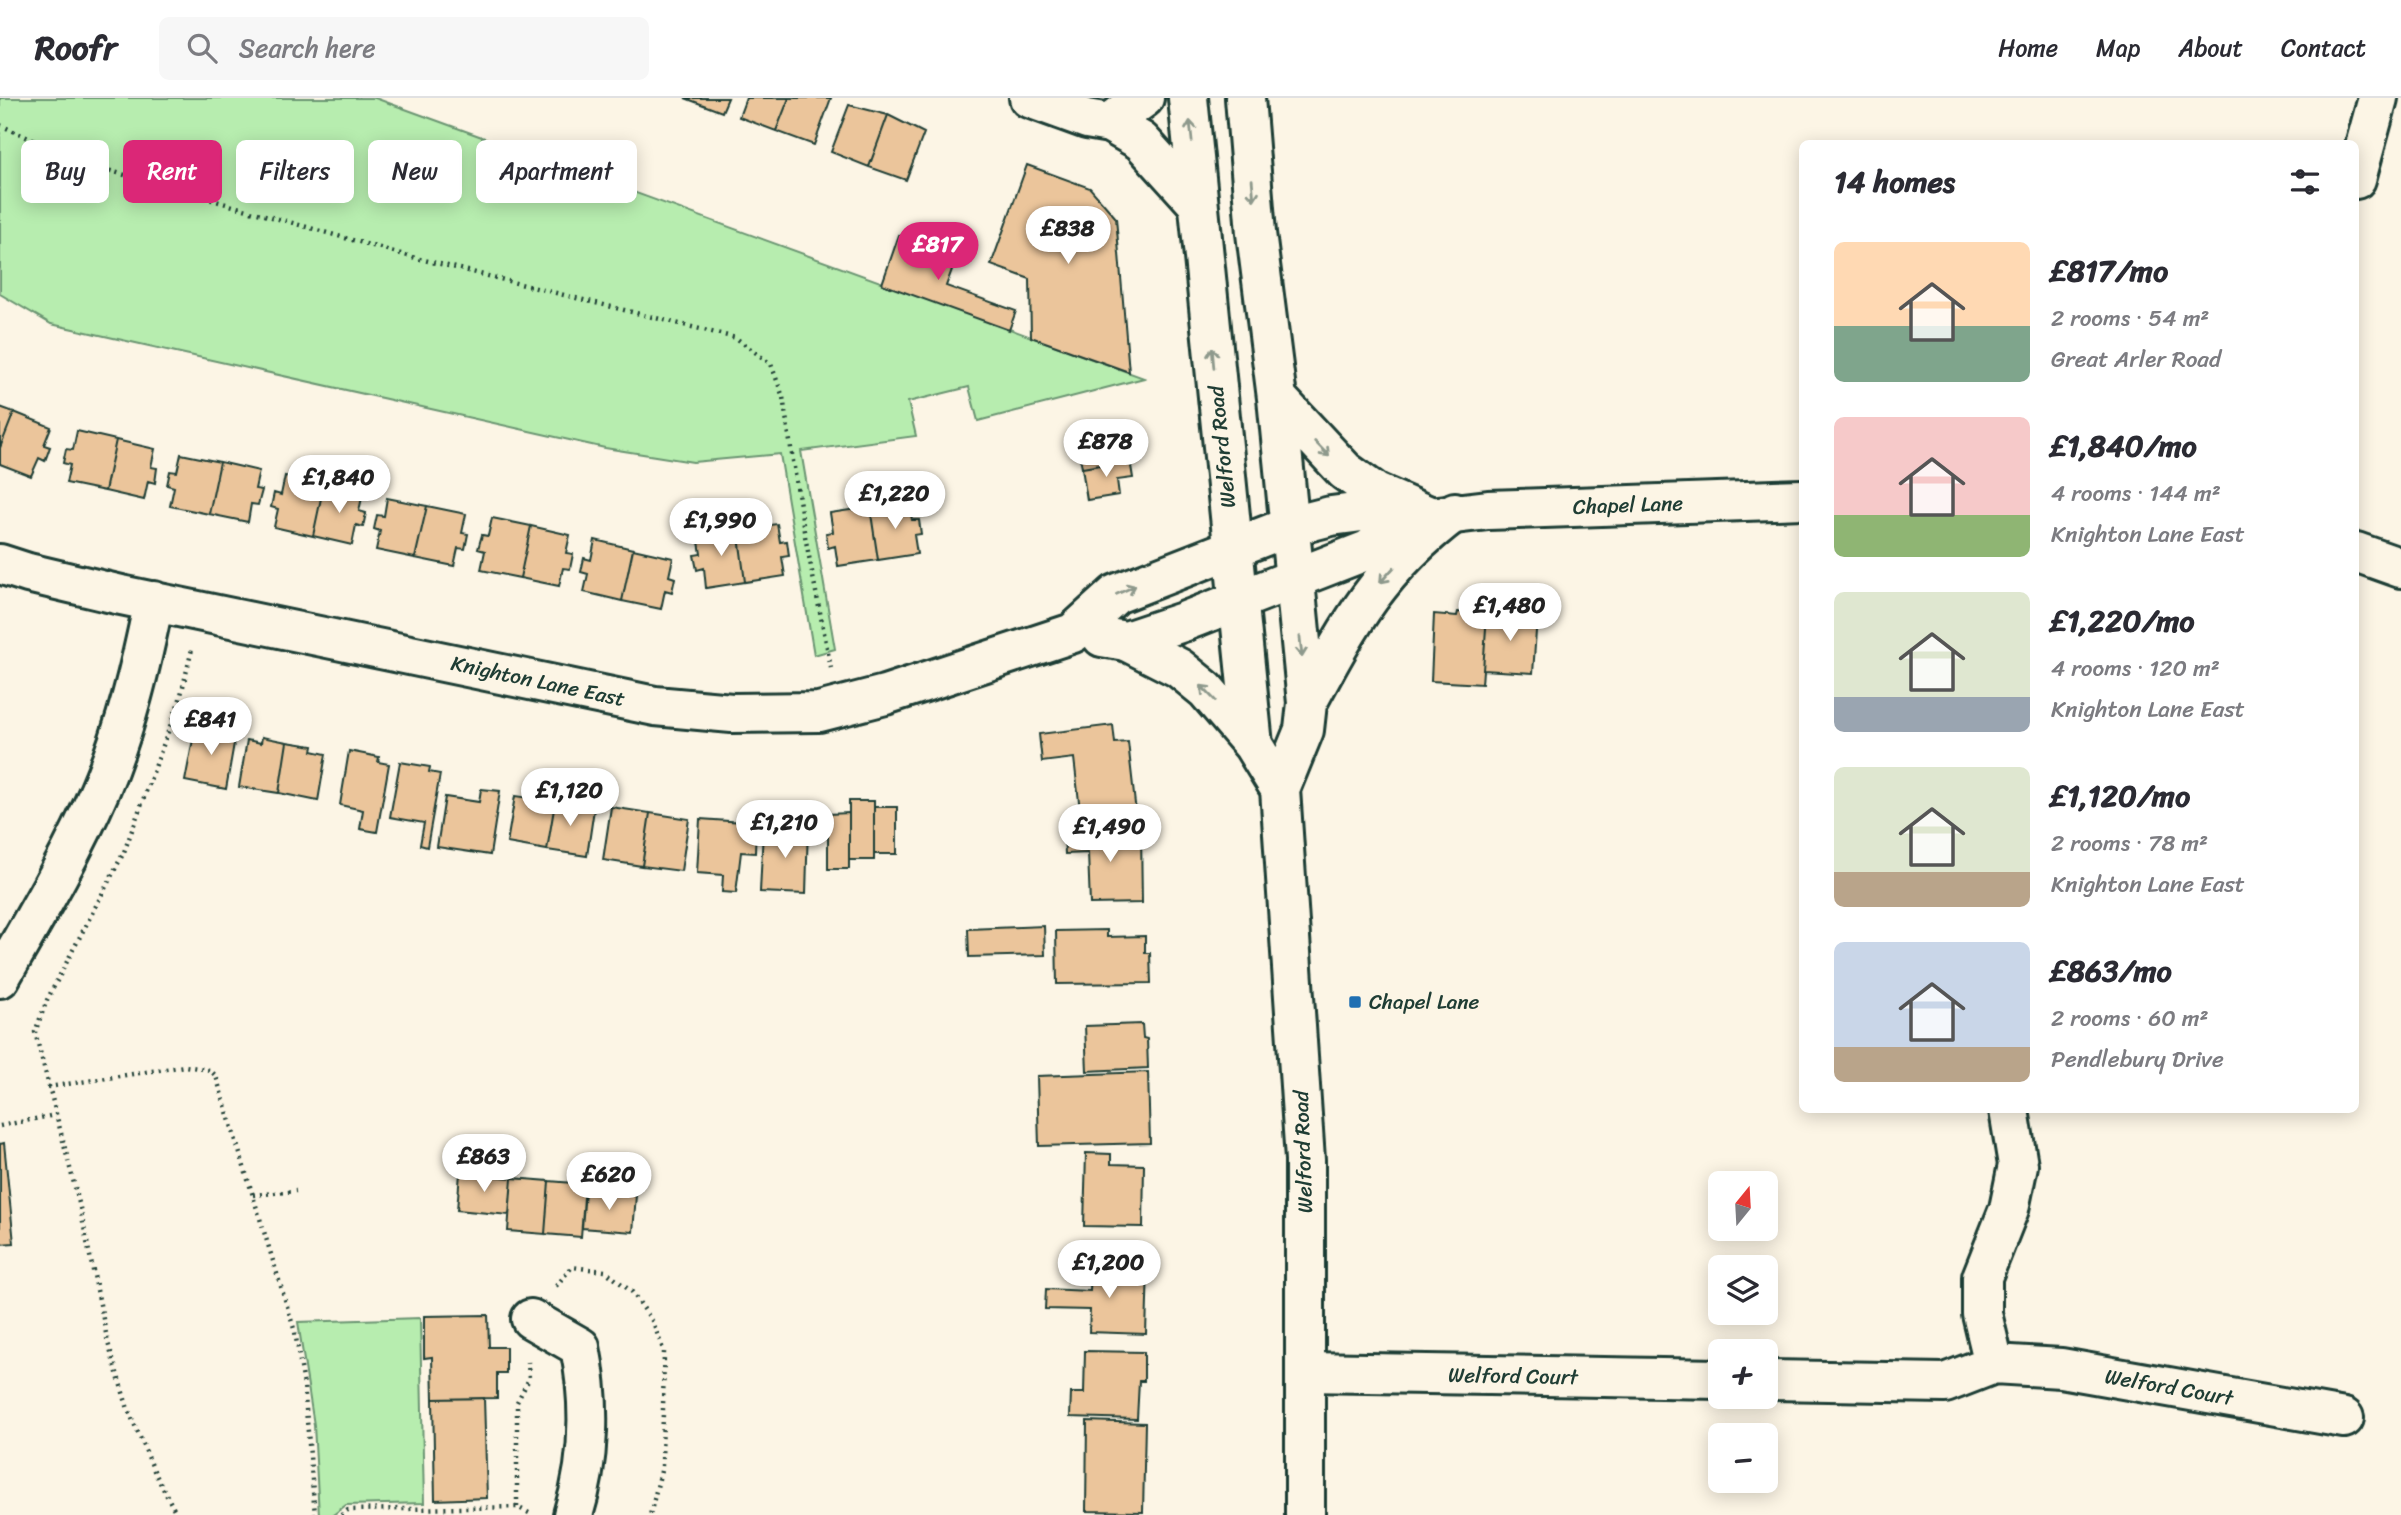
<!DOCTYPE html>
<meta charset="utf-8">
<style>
:root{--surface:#fff;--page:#f7f7f7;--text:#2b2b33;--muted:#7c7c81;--line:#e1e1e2;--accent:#db2777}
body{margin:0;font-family:Sriracha,sans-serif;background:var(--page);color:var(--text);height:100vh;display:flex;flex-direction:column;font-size:26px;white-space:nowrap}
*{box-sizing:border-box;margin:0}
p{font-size:23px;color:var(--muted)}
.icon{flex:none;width:38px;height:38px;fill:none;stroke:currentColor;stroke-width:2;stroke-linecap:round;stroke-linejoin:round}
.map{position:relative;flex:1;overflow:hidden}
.sheet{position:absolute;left:1799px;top:42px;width:560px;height:973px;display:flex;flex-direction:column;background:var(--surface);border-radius:10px;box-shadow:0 4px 18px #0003}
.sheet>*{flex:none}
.top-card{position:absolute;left:21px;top:42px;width:665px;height:63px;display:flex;gap:14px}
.needle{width:46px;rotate:18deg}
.fabs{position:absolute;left:1708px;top:1073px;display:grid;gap:14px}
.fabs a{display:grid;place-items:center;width:70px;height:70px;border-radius:10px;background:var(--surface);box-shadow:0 4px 18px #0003;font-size:35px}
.price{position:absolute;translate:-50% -60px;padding:0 16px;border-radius:24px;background:#fff;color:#222;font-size:23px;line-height:46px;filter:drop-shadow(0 2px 4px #0008)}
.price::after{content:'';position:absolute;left:50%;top:42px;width:21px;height:16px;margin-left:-10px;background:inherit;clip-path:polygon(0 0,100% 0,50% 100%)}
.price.on{background:var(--accent);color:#fff}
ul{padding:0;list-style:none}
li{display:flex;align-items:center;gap:21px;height:175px;padding:0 35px}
li span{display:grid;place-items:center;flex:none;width:196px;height:140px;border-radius:10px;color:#555}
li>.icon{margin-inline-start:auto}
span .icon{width:84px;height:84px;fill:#fffc;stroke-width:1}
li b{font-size:30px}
h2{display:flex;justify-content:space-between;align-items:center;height:84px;padding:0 35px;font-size:30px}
.chip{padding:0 24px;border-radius:10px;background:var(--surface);box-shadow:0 4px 18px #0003;font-size:24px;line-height:63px}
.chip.on{background:var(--accent);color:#fff}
header{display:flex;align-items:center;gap:42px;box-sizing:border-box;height:98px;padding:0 35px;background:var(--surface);border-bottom:2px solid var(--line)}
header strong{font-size:33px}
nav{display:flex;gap:38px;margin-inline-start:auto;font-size:24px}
.search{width:490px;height:63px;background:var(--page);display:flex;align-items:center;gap:18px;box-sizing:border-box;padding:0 24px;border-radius:10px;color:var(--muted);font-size:26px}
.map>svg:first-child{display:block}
.green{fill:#b7edaf;stroke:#6b9572;stroke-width:2}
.building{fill:#ebc59b;stroke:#1f3d34;stroke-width:2}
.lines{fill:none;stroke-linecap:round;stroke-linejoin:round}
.minor-casing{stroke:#1f3d34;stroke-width:44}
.major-casing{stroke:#1f3d34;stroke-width:44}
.path{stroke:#1f3d34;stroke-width:4.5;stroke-dasharray:2 5;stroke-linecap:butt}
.minor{stroke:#fcf5e5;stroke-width:38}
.major{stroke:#fcf5e5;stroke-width:38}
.oneway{stroke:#8e998c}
.poi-dot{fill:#1f6fb2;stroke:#fcf5e5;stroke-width:2.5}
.labels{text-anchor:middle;stroke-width:6;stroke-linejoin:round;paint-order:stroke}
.street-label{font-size:21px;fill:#1f3d34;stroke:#fcf5e5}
.poi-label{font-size:21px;fill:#1f3d34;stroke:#fcf5e5;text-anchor:start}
</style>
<header>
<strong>Roofr</strong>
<div class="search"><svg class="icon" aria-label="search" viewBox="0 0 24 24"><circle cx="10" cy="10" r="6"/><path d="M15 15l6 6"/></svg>Search here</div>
<nav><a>Home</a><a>Map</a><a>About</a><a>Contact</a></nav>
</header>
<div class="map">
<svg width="2401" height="1417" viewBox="0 0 2401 1417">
<rect width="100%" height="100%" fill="#fcf5e5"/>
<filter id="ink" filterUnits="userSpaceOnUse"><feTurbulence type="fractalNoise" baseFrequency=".0143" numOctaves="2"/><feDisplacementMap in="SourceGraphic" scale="14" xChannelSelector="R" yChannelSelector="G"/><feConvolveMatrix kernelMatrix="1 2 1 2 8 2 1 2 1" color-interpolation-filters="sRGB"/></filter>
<g filter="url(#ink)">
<path class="green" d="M0 0H375L1144 280 978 323 969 289 908 304 916 338 801 353 835 551 814 557 780 356 693 364 605 350 51 226 0 196Z
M420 1220 424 1405 346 1407 333 1417H319L314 1327 298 1224Z"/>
<path class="building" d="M685 0H728L722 14Z
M746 0H789L776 33 739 19Z
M789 0H831L814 47 776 33Z
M849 7 888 17 869 69 831 54Z
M888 17 924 35 906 82 869 69Z
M1027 67 1090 90 1116 120 1129 274 1031 239 1030 181 991 167Z
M899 137 957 158 946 188 1016 213 1009 232 882 186Z
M0 309 14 314 0 350Z
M14 314 51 329 44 347 50 349 45 363 39 360 31 378 0 366V350Z
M1109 332 1112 347 1128 344 1130 362 1082 370 1076 336Z
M77 333 116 342 105 393 66 385 70 367 63 365 66 351 73 352Z
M116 342 155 351 151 369 157 370 155 385 148 383 144 402 105 393Z
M181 356 220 364 209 416 170 408 174 389 167 387 170 373 177 374Z
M1130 362 1133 380 1117 382 1119 397 1087 402 1082 370Z
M220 364 259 373 255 391 262 392 258 407 251 406 248 424 209 416Z
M285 378 324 386 313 438 274 429 278 411 271 409 274 395 281 397Z
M324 386 363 395 359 413 366 415 363 429 356 427 352 447 313 438Z
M387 400 427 408 415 460 376 452 380 433 374 431 377 417 384 418Z
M909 404 912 422H919L921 436 914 437 917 456 878 462 870 409Z
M427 408 466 416 462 435 468 436 465 451 458 450 454 468 415 460Z
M870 409 878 462 838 468 835 448 828 450 826 435 833 434 830 415Z
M492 420 531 428 520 480 481 472 485 453 478 451 482 437 488 438Z
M777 426 780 444 787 443 789 458 782 459 785 478 745 484 738 431Z
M531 428 570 437 566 455 573 456 570 471 563 470 559 488 520 480Z
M738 431 745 484 706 490 704 470 697 472 694 457 701 456 698 437Z
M595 442 633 451 622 503 584 494 588 476 581 474 584 460 591 462Z
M633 451 673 460 669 478 675 480 672 494 665 492 661 511 622 503Z
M1458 514 1487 516 1482 586 1431 583 1434 516 1457 518Z
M1487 516 1537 519 1533 575 1483 572Z
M1113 627 1115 645 1128 644 1136 715 1081 721 1074 660 1042 664 1039 636Z
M207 629 236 634 226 691 185 683 195 631 206 633Z
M262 639 287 644 279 695 239 689 247 642 261 645Z
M287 644 313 648 312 653 326 656 318 703 279 695Z
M349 653 379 659 378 664 389 666 377 734 360 731 363 712 340 707Z
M400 664 430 669 429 674 440 676 427 749 420 747 424 725 390 719Z
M481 691 500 693 490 757 437 749 445 699 479 704Z
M530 696 556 699 547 752 507 745 515 698 529 700Z
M556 699 581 704 580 709 594 711 587 758 547 752Z
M849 703H874V762H849Z
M611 709 650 715 642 768 603 762Z
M874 709H897V756H874Z
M650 715 689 721 681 773 642 768Z
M849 715V771H828V716Z
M700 721 743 724V727L756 728 755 755 741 754 736 795 722 794 723 777 697 775Z
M779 726 808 727 806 796 760 794 763 732H778Z
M1141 733 1142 805 1090 806 1088 755 1065 756 1064 734Z
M1044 828 1045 857 969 859 968 831Z
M1107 832V839L1145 838V855H1150L1151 885 1057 886 1056 833Z
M1142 926 1143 940 1147 941 1148 970 1087 973 1085 928Z
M1148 974 1150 1045 1039 1048 1037 978Z
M4 1045 14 1145 0 1146V1046Z
M1086 1055 1111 1056V1066L1144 1067 1143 1129 1084 1128Z
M460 1075 512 1080 509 1117 457 1112Z
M512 1080 549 1083 545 1136 508 1133Z
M549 1083 585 1086 581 1139 545 1136Z
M585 1093 636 1097 633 1134 582 1130Z
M1091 1167 1148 1169 1146 1236 1089 1234 1090 1212 1045 1211 1046 1191 1090 1193Z
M488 1217 489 1249H506V1275H497V1300L433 1301 432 1259 424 1260V1218Z
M1085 1253 1144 1254V1283H1139L1137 1321 1070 1319 1071 1295H1084Z
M484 1300 487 1400 435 1402 433 1301Z
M1087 1323 1145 1325 1143 1414 1086 1413Z"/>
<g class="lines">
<g class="minor-casing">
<path id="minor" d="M1029 0 1087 21 1110 25 1141 43 1198 106
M1110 25 1144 0
M2356 81 2378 0
M2356 454 2401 470
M0 466 28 475 121 497 655 608 732 615 819 614 885 597 1073 535 1116 496 1288 429 1331 418 1362 414 1413 421 1488 412 1802 401
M1102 539 1126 543 1183 524 1368 452 1413 421
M0 880C35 819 72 757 100 692 126 631 141 567 154 503
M531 1221 580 1249C591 1304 590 1363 573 1417
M1994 1266 1982 1216V1179L2009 1111 2018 1067 2009 1012
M1306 1274 1720 1281
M1766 1282 1945 1285 1994 1266 2061 1270 2344 1320"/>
</g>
<g class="major-casing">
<path id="major" d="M1188 0 1253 647 1280 691
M1245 0 1256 135 1277 300 1307 605 1304 632 1280 691 1305 1062V1417
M1277 300 1345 373 1376 395 1429 418
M1126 543 1179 570 1206 592 1253 647
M1307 605C1351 524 1380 470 1455 414"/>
</g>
<path class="path" d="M0 27 83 65 408 158 736 240 771 266 783 299 804 433 831 570
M48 989 185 968 210 972 216 978 295 1234 304 1287 315 1417
M0 1028 55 1017
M253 1097 296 1093
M556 1188 572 1169 605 1173 632 1194 653 1224 664 1254 662 1369 650 1417
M517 1409V1304L529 1281 528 1264
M177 1417 155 1375 128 1311 108 1245 79 1105 35 934 47 902 124 754 180 601 192 551
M341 1417 348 1412 517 1409 533 1417"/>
<use href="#minor" class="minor"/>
<use href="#major" class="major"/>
</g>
<defs><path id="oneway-shaft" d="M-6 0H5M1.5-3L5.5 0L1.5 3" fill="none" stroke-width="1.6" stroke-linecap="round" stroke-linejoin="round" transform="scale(1.75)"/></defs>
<g class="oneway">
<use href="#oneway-shaft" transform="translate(1191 33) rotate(-96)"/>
<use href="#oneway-shaft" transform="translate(1253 92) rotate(85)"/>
<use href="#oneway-shaft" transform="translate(1213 260) rotate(-95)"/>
<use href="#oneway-shaft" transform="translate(1322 351) rotate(46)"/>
<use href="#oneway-shaft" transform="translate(1387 477) rotate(132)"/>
<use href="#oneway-shaft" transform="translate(1126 492) rotate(-24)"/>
<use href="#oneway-shaft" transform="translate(1301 549) rotate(84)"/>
<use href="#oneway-shaft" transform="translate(1208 595) rotate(-134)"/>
</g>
</g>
<rect class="poi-dot" x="1348" y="897" width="14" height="14" rx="3.5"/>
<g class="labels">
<g class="street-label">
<text transform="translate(1222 349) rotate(-96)" y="7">Welford Road</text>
<text transform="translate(1628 407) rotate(-2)" y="7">Chapel Lane</text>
<text transform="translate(538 583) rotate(12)" y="7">Knighton Lane East</text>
<text transform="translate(1303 1054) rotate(-92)" y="7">Welford Road</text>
<text transform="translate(1513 1278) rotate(1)" y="7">Welford Court</text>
<text transform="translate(2169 1289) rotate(10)" y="7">Welford Court</text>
</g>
<g class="poi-label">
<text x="1369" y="911">Chapel Lane</text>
</g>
</g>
</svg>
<div class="fabs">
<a><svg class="needle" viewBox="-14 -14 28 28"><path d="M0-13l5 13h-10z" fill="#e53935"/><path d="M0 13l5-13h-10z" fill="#7c7c81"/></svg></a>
<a><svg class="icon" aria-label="layers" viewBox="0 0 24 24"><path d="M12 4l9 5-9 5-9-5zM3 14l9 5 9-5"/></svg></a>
<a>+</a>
<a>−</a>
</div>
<b class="price" style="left:1068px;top:168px">£838</b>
<b class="price on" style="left:938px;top:184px">£817</b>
<b class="price" style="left:1106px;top:381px">£878</b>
<b class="price" style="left:339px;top:417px">£1,840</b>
<b class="price" style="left:895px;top:433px">£1,220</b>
<b class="price" style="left:721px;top:460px">£1,990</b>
<b class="price" style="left:1510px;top:545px">£1,480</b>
<b class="price" style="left:211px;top:659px">£841</b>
<b class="price" style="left:570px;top:730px">£1,120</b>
<b class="price" style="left:785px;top:762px">£1,210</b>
<b class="price" style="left:1110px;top:766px">£1,490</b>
<b class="price" style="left:484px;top:1096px">£863</b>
<b class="price" style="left:609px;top:1114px">£620</b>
<b class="price" style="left:1109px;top:1202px">£1,200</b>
<div class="top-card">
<a class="chip">Buy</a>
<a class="chip on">Rent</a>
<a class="chip">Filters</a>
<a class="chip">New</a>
<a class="chip">Apartment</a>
</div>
<section class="sheet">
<h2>14 homes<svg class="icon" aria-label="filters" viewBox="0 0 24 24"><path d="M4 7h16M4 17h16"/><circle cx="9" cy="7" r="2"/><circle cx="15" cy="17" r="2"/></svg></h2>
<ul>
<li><span style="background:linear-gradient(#ffd9b3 60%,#7fa58c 0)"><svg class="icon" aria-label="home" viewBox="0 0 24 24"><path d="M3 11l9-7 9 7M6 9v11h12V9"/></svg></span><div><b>£817/mo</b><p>2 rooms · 54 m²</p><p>Great Arler Road</p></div></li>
<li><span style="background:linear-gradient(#f6c9c9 70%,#8fb573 0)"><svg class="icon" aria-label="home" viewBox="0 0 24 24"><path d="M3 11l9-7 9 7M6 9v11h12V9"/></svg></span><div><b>£1,840/mo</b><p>4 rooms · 144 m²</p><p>Knighton Lane East</p></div></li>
<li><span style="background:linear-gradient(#dfe7d0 75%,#9aa5b1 0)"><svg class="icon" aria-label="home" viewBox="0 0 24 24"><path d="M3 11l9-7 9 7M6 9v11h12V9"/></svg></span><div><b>£1,220/mo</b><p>4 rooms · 120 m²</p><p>Knighton Lane East</p></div></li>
<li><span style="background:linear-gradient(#dfe7d0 75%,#b9a48a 0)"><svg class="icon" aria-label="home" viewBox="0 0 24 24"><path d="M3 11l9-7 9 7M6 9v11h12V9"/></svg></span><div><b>£1,120/mo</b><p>2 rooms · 78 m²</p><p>Knighton Lane East</p></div></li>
<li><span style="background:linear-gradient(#c9d6e8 75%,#b9a48a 0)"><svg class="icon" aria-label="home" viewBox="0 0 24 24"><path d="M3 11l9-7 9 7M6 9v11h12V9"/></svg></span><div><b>£863/mo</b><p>2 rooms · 60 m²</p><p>Pendlebury Drive</p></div></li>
</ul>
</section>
</div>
